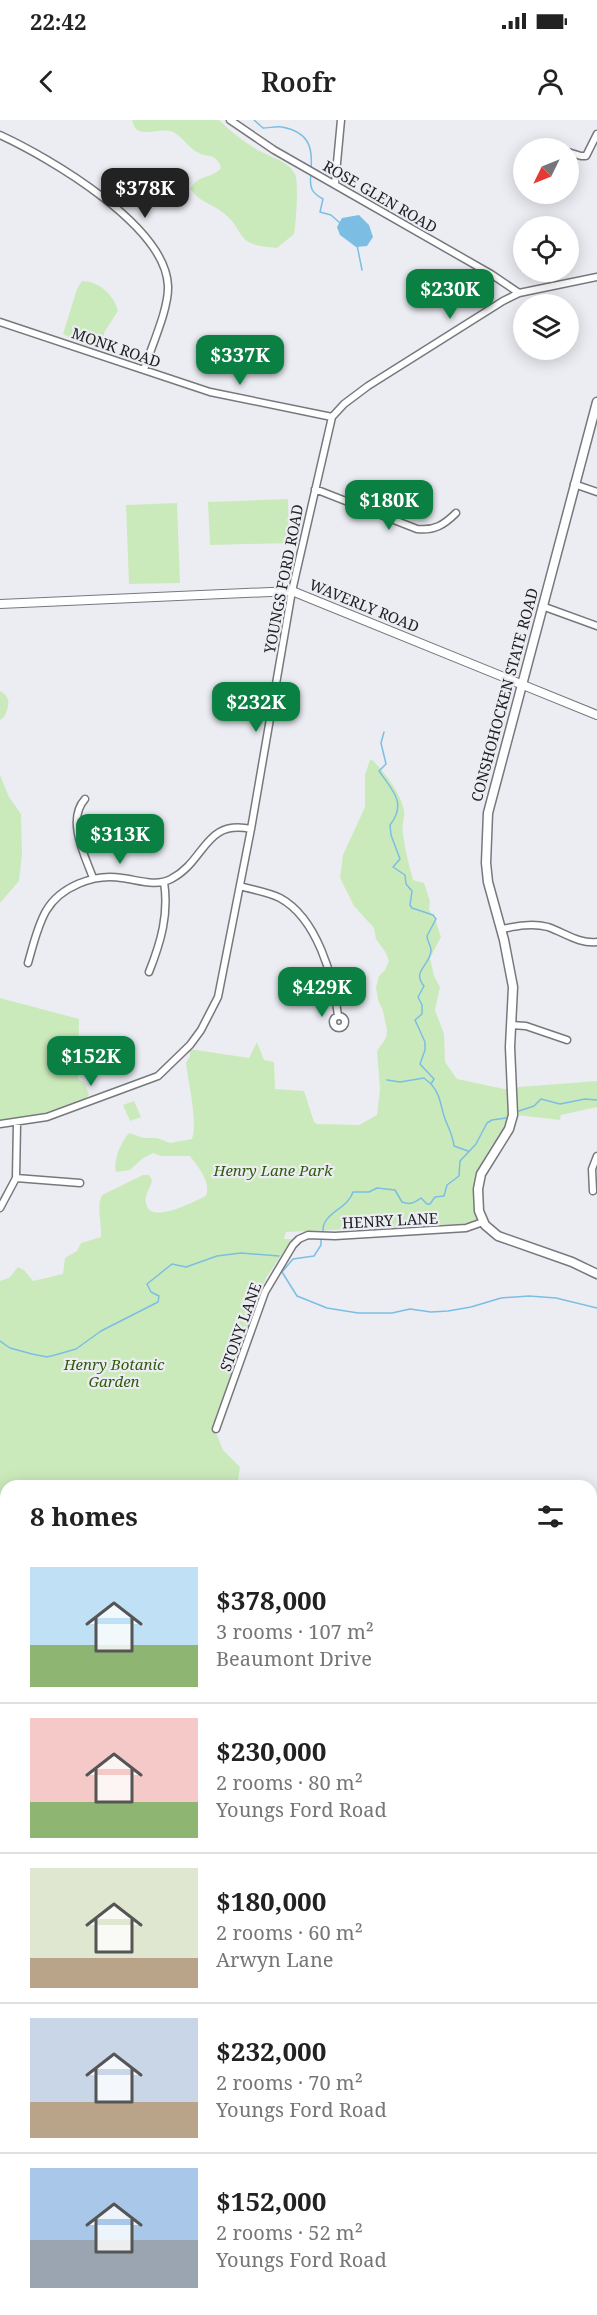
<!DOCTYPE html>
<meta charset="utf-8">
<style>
:root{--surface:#fff;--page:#f6f6f6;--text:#222;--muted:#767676;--line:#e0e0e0;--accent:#0b8043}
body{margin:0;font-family:"Noto Serif",serif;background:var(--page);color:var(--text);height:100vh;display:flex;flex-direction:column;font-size:22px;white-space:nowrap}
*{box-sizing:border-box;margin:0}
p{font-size:20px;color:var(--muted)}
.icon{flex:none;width:33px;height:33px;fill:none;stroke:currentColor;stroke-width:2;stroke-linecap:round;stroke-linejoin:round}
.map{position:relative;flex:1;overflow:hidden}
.panel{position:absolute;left:0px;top:1360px;width:597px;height:836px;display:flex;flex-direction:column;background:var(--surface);border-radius:18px 18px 0 0;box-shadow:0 3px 15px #0003}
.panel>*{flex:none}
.needle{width:39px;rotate:227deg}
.buttons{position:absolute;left:513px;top:18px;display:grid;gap:12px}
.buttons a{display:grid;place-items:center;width:66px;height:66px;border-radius:50%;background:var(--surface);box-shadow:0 3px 15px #0003;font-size:30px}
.price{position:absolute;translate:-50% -51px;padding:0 14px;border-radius:12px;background:var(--accent);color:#fff;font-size:20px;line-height:39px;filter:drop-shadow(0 2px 3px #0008)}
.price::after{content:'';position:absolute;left:50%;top:36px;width:18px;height:14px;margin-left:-9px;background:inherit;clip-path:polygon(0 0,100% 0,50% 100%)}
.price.on{background:#222;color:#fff}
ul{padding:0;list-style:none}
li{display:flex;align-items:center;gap:18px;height:150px;padding:0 30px}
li+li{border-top:2px solid var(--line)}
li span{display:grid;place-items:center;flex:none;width:168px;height:120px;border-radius:0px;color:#555}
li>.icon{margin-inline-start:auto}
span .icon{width:72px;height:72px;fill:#fffc;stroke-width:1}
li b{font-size:26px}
h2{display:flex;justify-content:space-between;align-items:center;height:72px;padding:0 30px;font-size:26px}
.status{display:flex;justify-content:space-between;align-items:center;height:42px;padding:0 30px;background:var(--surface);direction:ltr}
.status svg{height:16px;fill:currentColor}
header{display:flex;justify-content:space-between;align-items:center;height:78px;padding:0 30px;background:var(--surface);font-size:27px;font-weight:600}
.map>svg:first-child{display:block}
.green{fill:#cbeabb}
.water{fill:#7cbee3}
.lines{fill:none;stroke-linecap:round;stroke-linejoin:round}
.stream{stroke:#7cbee3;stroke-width:1.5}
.minor-casing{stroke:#77787d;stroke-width:9}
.tertiary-casing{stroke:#77787d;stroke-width:10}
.secondary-casing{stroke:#77787d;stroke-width:11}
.minor{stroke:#fff;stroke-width:6}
.tertiary{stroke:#fff;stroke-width:8}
.secondary{stroke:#fff;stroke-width:8}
.labels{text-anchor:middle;stroke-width:4.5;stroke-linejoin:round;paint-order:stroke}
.street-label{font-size:15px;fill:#222224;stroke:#ecedf3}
.park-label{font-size:15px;font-style:italic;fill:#305b0d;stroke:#ecedf3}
</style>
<div class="status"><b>22:42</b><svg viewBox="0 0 49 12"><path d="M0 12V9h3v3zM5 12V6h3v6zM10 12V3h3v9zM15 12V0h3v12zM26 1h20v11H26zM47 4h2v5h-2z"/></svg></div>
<header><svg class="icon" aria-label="back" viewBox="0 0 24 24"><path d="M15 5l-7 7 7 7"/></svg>Roofr<svg class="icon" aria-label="person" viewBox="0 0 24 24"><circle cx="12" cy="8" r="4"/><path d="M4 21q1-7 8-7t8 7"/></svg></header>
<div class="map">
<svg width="597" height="2195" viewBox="0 0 597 2195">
<rect width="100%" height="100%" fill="#ecedf3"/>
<path class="green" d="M132 0H219C230 11 250 27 264 33 275 39 289 42 295 54 299 62 296 103 294 114L277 128C231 125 249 112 221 91 209 83 199 81 190 69 199 53 211 60 221 48 220 44 218 40 213 37 209 35 203 36 199 33 189 29 183 17 173 12 159 6 136 22 132 0Z
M82 161C99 161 114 175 118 191L105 211 101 224C87 230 75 220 63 214L77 169Z
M288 379 289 423 210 425 208 382Z
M177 383 180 463 129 464 126 385Z
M0 571C12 577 9 587 4 597L0 600Z
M370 640H372C383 649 403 677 404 691 405 699 401 706 403 714 405 730 409 745 413 760L424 763 430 781 429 790 435 799 441 817 430 838 434 856 440 867 435 890 444 914 445 942 457 959 509 970 519 967 597 961V987L561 995 560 1000 508 994C504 1013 492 1022 484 1039 475 1059 473 1082 478 1103L286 1112 284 1119H292L266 1158 212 1311 217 1315 223 1330 240 1347 237 1366H6V1445L0 1444V1161L9 1158 18 1147 24 1150 33 1161 63 1154 65 1138 77 1131 81 1123 101 1117C102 1103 96 1087 102 1075L143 1055H149L152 1060C151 1068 144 1074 146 1083 150 1106 194 1081 206 1076 211 1061 198 1047 190 1036H161L153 1033 142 1039 130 1050 116 1052C113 1040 121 1022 129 1013L144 1018H157L170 1023 192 1019C198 1001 188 962 186 943L190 936 189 929 249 938 257 922 264 940 274 942 275 969 304 971 314 1002 317 1004 359 1005 377 995 380 969 377 931 386 918 387 910 383 891 378 880 376 867 379 856 385 850 389 841 386 833 376 819 374 808 354 786 340 758 343 735 365 687V655Z
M0 655 9 677 21 694 22 734 19 761 0 783Z
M0 878 79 899 78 959 84 962 89 975 85 979 38 995 0 1001Z
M134 981 141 997 130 1001 123 985Z
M0 1457 6 1466V1549L0 1568Z
M0 1782 6 1785V1895L0 1912Z
M0 1982 6 1986V2190H211L210 2195H0Z"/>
<path class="water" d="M359 95 369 105 373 117 367 126 356 127 340 115 337 107 342 98Z
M591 1973 597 1990V2044L591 2054Z"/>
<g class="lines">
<path class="stream" d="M254 0 263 8C269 8 276 6 282 7 308 12 313 26 311 49
M311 54C309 68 312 73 323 79L320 92 331 95 340 103
M357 125 362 150
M384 612 381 623 386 644 379 651C393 671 407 683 390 705L391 715 400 739 393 747 405 755 406 764 412 771 410 785 412 788 433 795 436 799 427 816C427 821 431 826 431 830 431 845 411 851 424 866L418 877 422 885V894L415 900 425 922V930L420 944 434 959 431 964C441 975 440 985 445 999 449 1009 453 1016 454 1026L468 1031
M387 960 400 962 424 958 431 964
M519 991 534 986 541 979 560 984 585 979 597 980
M323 1111C322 1093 348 1089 353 1072H369L377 1068 395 1070 402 1082C410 1085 414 1083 421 1078L427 1084H430L435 1077 444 1076 447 1065 459 1056 460 1041 476 1024 487 1003 492 1000 506 998
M321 1119V1125L314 1136 293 1139 282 1152 297 1176 327 1188 358 1193H392L410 1189 431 1192 448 1191 471 1187 501 1178 529 1176 556 1178 597 1188
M0 1221 10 1228 32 1234 47 1237 55 1235 76 1229 101 1211 158 1182 159 1176 151 1172 147 1164 172 1144 186 1147 217 1136 241 1133 279 1136
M0 1994 6 1997"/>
<g class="minor-casing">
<path id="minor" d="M230 0 274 30 491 154 519 173
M0 15C50 38 166 106 168 166 169 189 151 227 144 250
M551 25 560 28
M568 32 581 36H586L597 14
M335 64 341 0
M0 202 210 272 332 297
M574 364 597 372
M315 369 417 409C434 411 444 405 456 393
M542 486 597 506
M85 679C66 700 85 736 93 758
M240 766C253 770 268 772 280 778 317 798 334 858 338 896
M502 809C517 806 532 803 548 807 565 813 579 824 597 822
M28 843C33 826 37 807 46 791 60 767 94 753 122 758 138 760 156 767 171 759 206 741 204 699 251 709
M149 852C161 822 169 794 164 762
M333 902a6 6 0 1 1 12 0a6 6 0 1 1-12 0Z
M511 905 526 906 567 920
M0 1004 47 997 158 956 190 925 201 910 218 877 251 709 292 471 332 297 344 284 368 266 503 181 519 173 597 157
M16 1058 80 1063
M593 1071 592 1049 597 1036
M0 1088 16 1058 17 1003
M216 1309 265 1172 293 1125 299 1119 308 1115 335 1116 466 1108 483 1102
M591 1412 597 1413
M0 1597 6 1599
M591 1690 597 1692
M0 1704 6 1709
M591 1846 597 1848
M0 1943 6 1925
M0 1971 6 1977
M591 2181 597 2180
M215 2195 217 2190
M560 2195 565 2190"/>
</g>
<g class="tertiary-casing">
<path id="tertiary" d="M0 484 292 471 597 595"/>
</g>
<g class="secondary-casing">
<path id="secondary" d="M597 282 488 693 486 743 488 762 504 820 513 867 510 927 513 995 509 1009 481 1054 478 1069 479 1091 485 1105 498 1116 572 1142 597 1154
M591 1511 597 1502
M591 1607 597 1615
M591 1863 597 1852
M471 2195 472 2190"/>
</g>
<use href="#minor" class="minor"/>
<use href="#tertiary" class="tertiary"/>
<use href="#secondary" class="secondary"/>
</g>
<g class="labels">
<g class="street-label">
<text transform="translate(380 77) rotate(30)" y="5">ROSE GLEN ROAD</text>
<text transform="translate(116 228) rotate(19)" y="5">MONK ROAD</text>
<text transform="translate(284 459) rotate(-79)" y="5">YOUNGS FORD ROAD</text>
<text transform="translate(364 486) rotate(22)" y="5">WAVERLY ROAD</text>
<text transform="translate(505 575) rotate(-75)" y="5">CONSHOHOCKEN STATE ROAD</text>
<text transform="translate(390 1101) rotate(-3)" y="5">HENRY LANE</text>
<text transform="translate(241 1207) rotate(-70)" y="5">STONY LANE</text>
</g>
<g class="park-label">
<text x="273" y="1056">Henry Lane Park</text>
<text x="114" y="1250">Henry Botanic<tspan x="114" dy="17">Garden</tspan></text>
</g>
</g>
</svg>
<div class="buttons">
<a><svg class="needle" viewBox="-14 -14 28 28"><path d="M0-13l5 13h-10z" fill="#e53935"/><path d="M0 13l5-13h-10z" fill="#767676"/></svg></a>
<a><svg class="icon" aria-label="locate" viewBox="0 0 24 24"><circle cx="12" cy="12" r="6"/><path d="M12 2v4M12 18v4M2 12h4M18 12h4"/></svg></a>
<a><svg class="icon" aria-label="layers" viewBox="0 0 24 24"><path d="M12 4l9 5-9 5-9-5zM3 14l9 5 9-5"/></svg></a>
</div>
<b class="price on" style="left:145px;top:99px">$378K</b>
<b class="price" style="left:450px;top:200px">$230K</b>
<b class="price" style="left:240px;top:266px">$337K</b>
<b class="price" style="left:389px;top:411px">$180K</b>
<b class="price" style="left:256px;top:613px">$232K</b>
<b class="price" style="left:120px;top:745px">$313K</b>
<b class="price" style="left:322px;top:898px">$429K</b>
<b class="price" style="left:91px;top:967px">$152K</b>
<section class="panel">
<h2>8 homes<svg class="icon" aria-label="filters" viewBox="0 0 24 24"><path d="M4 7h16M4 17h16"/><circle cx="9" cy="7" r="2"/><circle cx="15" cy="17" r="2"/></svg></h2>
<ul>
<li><span style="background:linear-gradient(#bfe0f5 65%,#8fb573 0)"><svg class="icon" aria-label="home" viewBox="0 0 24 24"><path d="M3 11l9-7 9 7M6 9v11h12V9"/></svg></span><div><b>$378,000</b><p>3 rooms · 107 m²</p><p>Beaumont Drive</p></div></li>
<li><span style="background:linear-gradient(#f6c9c9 70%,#8fb573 0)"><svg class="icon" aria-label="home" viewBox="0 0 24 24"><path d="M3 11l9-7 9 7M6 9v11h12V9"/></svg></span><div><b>$230,000</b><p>2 rooms · 80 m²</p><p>Youngs Ford Road</p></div></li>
<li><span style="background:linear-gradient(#dfe7d0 75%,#b9a48a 0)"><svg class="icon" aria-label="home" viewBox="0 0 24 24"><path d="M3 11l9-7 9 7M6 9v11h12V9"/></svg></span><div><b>$180,000</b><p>2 rooms · 60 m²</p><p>Arwyn Lane</p></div></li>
<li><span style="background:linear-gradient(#c9d6e8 70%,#b9a48a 0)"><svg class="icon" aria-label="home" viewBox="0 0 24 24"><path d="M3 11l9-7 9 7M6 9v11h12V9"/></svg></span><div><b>$232,000</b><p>2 rooms · 70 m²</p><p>Youngs Ford Road</p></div></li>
<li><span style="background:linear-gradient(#a9c7e8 60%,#9aa5b1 0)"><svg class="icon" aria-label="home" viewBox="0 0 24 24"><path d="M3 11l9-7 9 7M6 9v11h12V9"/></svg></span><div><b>$152,000</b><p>2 rooms · 52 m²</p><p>Youngs Ford Road</p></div></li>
</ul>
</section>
</div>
